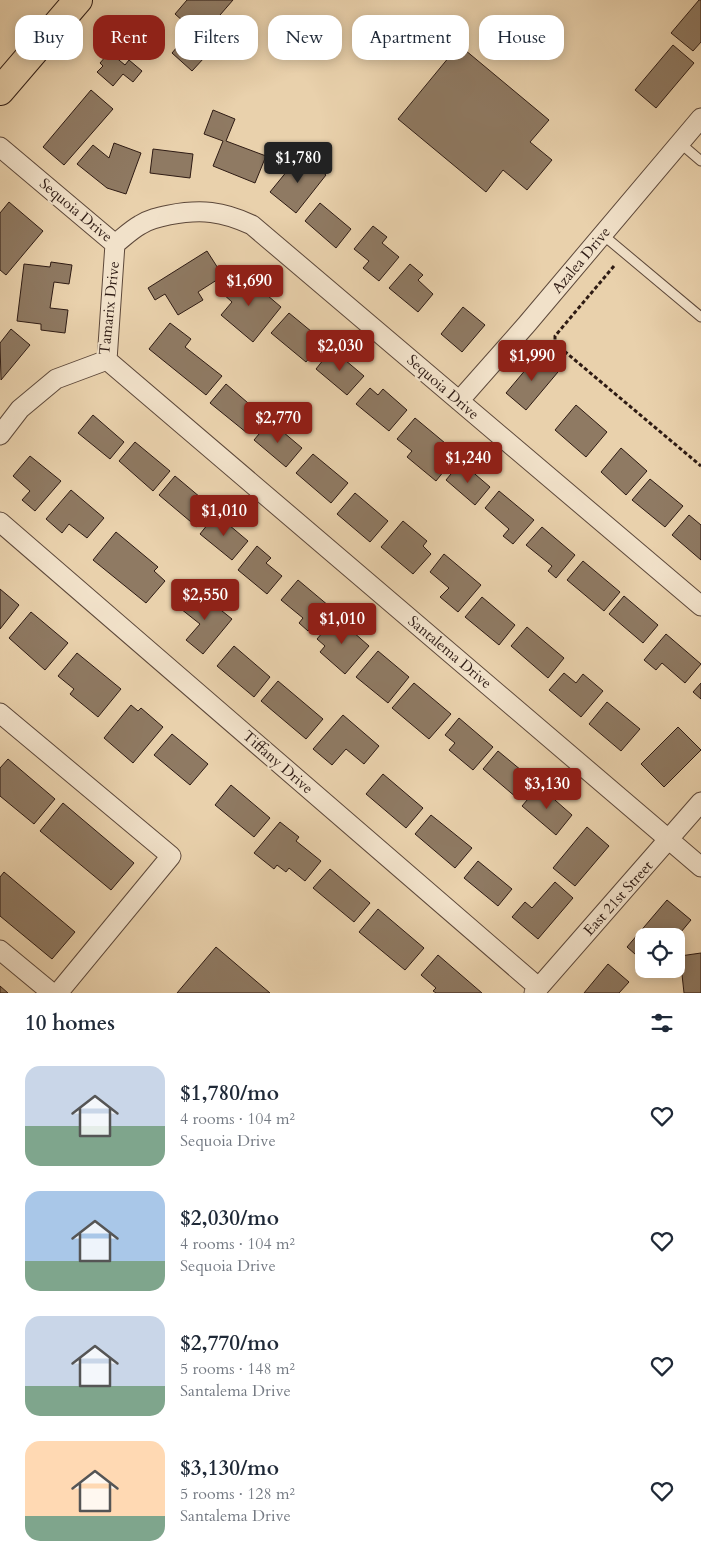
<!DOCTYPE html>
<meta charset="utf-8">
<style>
:root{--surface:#fff;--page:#f6f6f7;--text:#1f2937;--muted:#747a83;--accent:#8f2418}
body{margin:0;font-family:Cardo,serif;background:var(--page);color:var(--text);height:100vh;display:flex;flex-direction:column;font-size:19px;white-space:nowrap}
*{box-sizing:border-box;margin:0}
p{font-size:16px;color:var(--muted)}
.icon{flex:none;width:28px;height:28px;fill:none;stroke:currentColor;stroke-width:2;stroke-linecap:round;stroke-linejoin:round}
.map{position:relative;height:993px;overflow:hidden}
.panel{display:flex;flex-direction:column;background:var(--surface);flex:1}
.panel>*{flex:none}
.guide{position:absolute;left:15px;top:15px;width:671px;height:45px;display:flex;gap:10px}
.buttons{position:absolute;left:635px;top:928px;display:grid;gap:10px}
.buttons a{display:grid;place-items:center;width:50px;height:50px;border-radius:10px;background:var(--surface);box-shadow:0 2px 12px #0003;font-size:25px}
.price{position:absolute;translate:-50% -42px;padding:0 11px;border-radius:5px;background:var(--accent);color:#fff;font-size:16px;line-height:32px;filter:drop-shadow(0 1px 2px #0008)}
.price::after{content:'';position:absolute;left:50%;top:30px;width:15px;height:11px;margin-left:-8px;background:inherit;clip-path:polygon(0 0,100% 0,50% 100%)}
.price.on{background:#222;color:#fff}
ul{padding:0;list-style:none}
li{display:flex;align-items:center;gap:15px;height:125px;padding:0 25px}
li span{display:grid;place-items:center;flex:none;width:140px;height:100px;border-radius:15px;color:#555}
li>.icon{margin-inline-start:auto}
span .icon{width:60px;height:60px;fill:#fffc;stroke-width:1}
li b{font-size:21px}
h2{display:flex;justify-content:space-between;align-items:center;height:60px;padding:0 25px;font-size:21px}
.pill{padding:0 18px;border-radius:15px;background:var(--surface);box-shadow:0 2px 12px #0003;font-size:18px;line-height:45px}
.pill.on{background:var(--accent);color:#fff}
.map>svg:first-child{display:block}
.building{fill:#8f7a63;stroke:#2e1b14}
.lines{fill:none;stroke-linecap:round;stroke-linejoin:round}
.service-casing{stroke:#5d483a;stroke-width:11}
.minor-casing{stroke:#5d483a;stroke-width:21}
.primary-casing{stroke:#2e1b14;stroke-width:30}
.path{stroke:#2e1b14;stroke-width:3;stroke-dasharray:4 2.5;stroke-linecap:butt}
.service{stroke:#f1e1c9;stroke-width:9}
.minor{stroke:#f1e1c9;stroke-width:19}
.primary{stroke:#e9d1ac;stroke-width:28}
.labels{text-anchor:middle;stroke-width:4;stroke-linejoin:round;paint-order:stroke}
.street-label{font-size:15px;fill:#2e1b14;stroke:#f1e1c9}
</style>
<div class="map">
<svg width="701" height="993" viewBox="0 0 701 993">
<rect width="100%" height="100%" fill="#e9d1ac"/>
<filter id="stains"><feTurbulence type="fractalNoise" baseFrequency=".004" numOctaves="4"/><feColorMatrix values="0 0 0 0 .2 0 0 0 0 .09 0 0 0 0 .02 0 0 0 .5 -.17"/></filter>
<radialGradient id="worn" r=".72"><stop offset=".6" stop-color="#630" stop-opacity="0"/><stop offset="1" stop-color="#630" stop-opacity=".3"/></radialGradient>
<path class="building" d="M187 0H233L201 37 175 14Z
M699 0H701V42L693 51 671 33Z
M183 40 204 58 192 71 172 53Z
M459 45 549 120 530 142 552 160 527 190 503 170 486 192 398 119Z
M673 45 694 63 656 108 635 90Z
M106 56 110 60 114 56 125 65 129 60 142 71 133 82 123 74 113 86 97 72 103 66 100 63Z
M91 90 113 109 64 165 43 147Z
M213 110 235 119 226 141 266 156 255 183 213 166 223 141 204 134Z
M114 143 141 153 126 194 107 188 77 164 93 145 109 158Z
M153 149 193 154 190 178 150 173Z
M301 154 326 175 296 213 270 192Z
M9 202 43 231 6 275 0 270V213Z
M320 203 351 229 336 248 305 221Z
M373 226 387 237 382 243 399 257 379 281 363 268 369 261 354 249Z
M207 251 223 276 198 292 203 300 178 315 165 294 155 300 148 288Z
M51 262 72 265 69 284 54 282 50 308 68 310 65 333 41 330V324L17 321 24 264 50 267Z
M410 264 423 275 418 280 433 294 418 312 389 288Z
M240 272 281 307 253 342 221 315 232 302 222 293Z
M463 307 485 325 462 352 441 334Z
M289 313 323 341 306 362 271 333Z
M170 323 191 339 185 347 222 376 206 395 149 349Z
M11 329 30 345 1 380 0 343Z
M332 349 364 376 347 395 316 369Z
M538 355 558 372 526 410 506 393Z
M226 384 262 415 247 433 210 403Z
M370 388 378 395 383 389 407 410 389 431 356 404Z
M576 405 607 432 586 457 555 430Z
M93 415 124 442 110 459 78 433Z
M415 418 445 443 439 451 452 461 436 481 407 457 412 451 397 439Z
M270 421 302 448 286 467 254 440Z
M135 442 170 471 153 491 119 461Z
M621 448 647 471 626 495 601 472Z
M313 454 348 483 331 503 296 473Z
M30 456 61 481 35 511 22 500 30 491 13 476Z
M461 462 490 487 475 505 446 480Z
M175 476 213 508 197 527 159 495Z
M650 479 683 506 665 527 632 500Z
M71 490 104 518 87 538 69 524 62 533 46 519Z
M499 491 534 520 513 544 503 536 509 529 485 508Z
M355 493 388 521 370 542 337 514Z
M216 514 248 541 232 560 200 534Z
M689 515 701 525V560L672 535Z
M403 521 427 541 423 546 431 554 413 574 381 547Z
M542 527 575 555 556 578 548 571 552 566 526 545Z
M116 532 158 567 154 571 165 581 146 603 93 560Z
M257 546 271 558 266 563 282 576 267 594 238 570Z
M444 554 481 585 458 612 440 597 449 588 430 572Z
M583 561 620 592 604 611 567 580Z
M298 580 329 606 308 631 299 623 303 618 281 600Z
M0 589 19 605 0 629Z
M196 590 232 619 203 654 186 640 200 624 181 609Z
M624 596 658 625 643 643 609 614Z
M482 597 515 625 499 645 465 617Z
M31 612 68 643 45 670 9 638Z
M336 617 369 646 345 674 320 652 325 646 317 639Z
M527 627 564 658 548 678 511 646Z
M666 634 701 664 685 683 662 663 656 670 644 660Z
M234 646 270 677 254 697 217 666Z
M378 651 409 677 388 703 356 677Z
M77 653 121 689 98 717 70 694 74 689 58 676Z
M564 673 576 683 583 674 603 691 581 717 549 690Z
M278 681 323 719 306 739 261 701Z
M414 683 451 714 429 739 392 708Z
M701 683V699L693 692Z
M607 702 640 729 621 751 589 724Z
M131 705 138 711 141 708 163 727 133 763 104 738Z
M343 715 379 746 364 764 346 749 332 765 313 749Z
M459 718 493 747 473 770 449 750 455 743 445 735Z
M678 727 701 750 664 787 641 764Z
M172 734 208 764 190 785 154 755Z
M498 751 533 780 517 798 483 769Z
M8 759 55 799 34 824 0 796V768Z
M383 774 423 808 406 828 366 794Z
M231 785 270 818 254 837 215 805Z
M539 786 572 815 556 835 522 806Z
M63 803 134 863 111 890 40 831Z
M431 815 472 848 455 868 415 834Z
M280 822 299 837 296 841 321 861 305 881 289 868 286 872 277 865 274 869 254 853Z
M587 827 609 846 575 886 553 868Z
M478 861 512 889 498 906 464 878Z
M330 869 370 903 354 922 313 888Z
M4 872 75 932 52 959 0 916V877Z
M555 882 573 898 538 939 512 917 525 902 532 908Z
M667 900 691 920 676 938V936H644V962L627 947Z
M378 909 424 948 405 970 359 932Z
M216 947 270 993H177Z
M701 953V993H684L680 956Z
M438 955 482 993H436L433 991 436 988 421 975Z
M608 964 629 982 619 993H584Z
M0 986 8 993H0Z"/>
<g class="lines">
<g class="service-casing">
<path id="service" d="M680 143 701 161
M603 235 701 317"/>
</g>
<g class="minor-casing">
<path id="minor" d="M0 147 115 244
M115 244C123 238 131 230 140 225 149 219 159 217 169 215 201 209 222 211 252 225L701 606
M107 360 701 867
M459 401 527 324 701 118
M0 435 20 409 56 379 107 360 115 244
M0 522 538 987
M0 713 171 856 58 993
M0 950 52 993
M534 993 701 802"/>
</g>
<g class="primary-casing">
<path id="primary" d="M0 91 78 0"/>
</g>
<path class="path" d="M614 266 555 336V340L557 345 701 466"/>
<use href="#service" class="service"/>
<use href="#minor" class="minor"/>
<use href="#primary" class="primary"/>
</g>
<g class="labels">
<g class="street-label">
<text transform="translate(76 210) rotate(40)" y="5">Sequoia Drive</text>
<text transform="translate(581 260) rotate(-50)" y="5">Azalea Drive</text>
<text transform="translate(109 308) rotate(-84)" y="5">Tamarix Drive</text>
<text transform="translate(443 387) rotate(41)" y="5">Sequoia Drive</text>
<text transform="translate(450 652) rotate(40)" y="5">Santalema Drive</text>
<text transform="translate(278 762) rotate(41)" y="5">Tiffany Drive</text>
<text transform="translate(618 898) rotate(-48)" y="5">East 21st Street</text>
</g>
</g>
<rect width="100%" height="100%" filter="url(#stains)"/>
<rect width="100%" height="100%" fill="url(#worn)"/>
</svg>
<div class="buttons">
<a><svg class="icon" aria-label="locate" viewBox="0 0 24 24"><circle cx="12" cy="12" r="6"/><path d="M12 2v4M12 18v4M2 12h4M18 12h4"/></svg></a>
</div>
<b class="price on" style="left:298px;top:184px">$1,780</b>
<b class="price" style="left:249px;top:307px">$1,690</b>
<b class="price" style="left:340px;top:372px">$2,030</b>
<b class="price" style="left:532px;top:382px">$1,990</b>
<b class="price" style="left:278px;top:444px">$2,770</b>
<b class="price" style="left:468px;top:484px">$1,240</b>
<b class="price" style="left:224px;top:537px">$1,010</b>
<b class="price" style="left:205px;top:621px">$2,550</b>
<b class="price" style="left:342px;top:645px">$1,010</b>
<b class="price" style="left:547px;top:810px">$3,130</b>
<div class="guide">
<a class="pill">Buy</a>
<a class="pill on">Rent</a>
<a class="pill">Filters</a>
<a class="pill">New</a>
<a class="pill">Apartment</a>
<a class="pill">House</a>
</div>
</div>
<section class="panel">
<h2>10 homes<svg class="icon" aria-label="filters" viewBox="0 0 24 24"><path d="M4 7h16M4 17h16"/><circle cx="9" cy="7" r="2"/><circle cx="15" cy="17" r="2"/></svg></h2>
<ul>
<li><span style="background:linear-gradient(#c9d6e8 60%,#7fa58c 0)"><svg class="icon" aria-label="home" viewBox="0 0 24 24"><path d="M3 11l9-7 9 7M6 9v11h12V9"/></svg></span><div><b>$1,780/mo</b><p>4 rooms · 104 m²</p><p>Sequoia Drive</p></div><svg class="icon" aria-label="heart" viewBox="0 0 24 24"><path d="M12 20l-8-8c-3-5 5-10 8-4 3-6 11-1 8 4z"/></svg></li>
<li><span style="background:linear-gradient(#a9c7e8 70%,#7fa58c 0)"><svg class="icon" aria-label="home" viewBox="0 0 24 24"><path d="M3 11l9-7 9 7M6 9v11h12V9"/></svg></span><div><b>$2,030/mo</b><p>4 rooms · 104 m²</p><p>Sequoia Drive</p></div><svg class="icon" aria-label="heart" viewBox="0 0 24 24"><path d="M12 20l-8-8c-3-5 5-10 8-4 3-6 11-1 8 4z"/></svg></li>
<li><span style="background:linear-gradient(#c9d6e8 70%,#7fa58c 0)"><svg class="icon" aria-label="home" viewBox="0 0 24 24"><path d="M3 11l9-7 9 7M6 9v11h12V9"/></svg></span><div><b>$2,770/mo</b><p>5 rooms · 148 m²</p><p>Santalema Drive</p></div><svg class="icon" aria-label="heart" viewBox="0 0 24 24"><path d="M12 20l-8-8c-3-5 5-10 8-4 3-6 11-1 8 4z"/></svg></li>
<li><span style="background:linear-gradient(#ffd9b3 75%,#7fa58c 0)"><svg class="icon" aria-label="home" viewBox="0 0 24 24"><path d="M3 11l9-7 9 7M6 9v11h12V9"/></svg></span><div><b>$3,130/mo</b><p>5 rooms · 128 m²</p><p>Santalema Drive</p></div><svg class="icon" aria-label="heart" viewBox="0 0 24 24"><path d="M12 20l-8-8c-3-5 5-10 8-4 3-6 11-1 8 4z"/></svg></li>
</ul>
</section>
